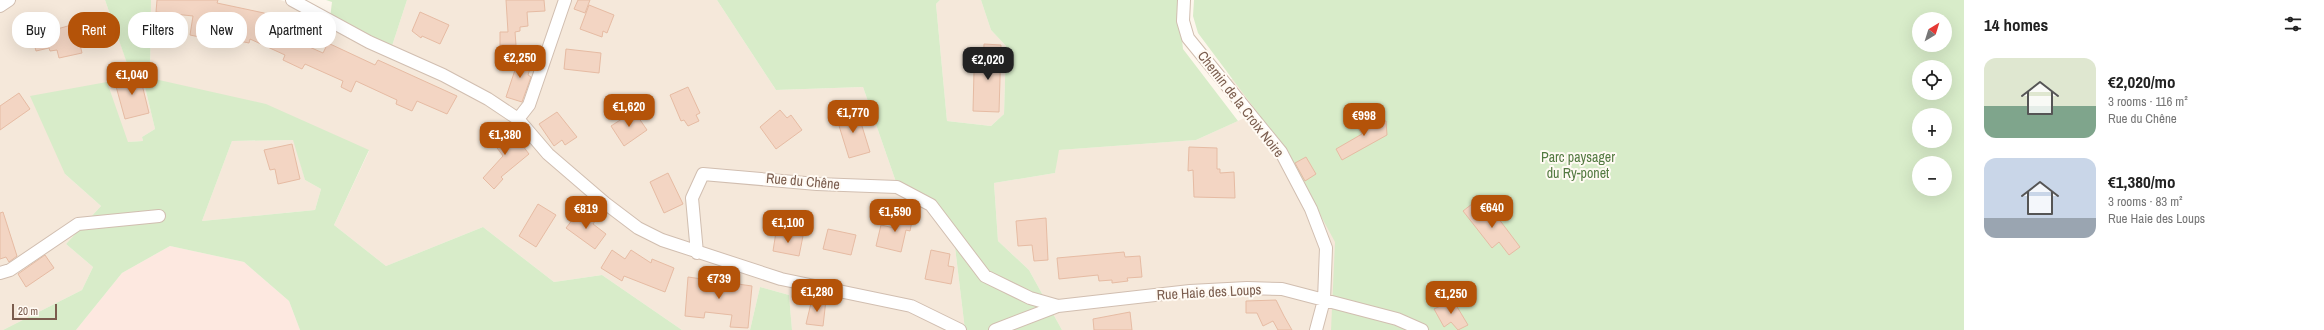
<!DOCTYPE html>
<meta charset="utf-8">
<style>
:root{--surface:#fff;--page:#f6f6f6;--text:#222;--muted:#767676;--accent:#b45309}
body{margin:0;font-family:"Archivo Narrow",sans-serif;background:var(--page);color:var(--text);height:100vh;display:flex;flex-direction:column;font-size:15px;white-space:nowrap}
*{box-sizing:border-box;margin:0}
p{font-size:13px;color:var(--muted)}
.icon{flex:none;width:22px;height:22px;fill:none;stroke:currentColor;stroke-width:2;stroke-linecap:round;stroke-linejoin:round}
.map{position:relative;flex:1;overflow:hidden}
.sheet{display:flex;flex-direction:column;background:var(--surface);width:360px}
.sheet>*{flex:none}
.banner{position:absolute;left:12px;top:12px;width:380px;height:36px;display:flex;gap:8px}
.needle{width:26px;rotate:38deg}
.buttons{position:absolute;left:1912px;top:12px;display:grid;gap:8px}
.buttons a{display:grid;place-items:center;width:40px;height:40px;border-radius:50%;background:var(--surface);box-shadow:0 4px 16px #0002;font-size:20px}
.scale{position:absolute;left:12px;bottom:10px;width:45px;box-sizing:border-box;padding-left:4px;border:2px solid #7a5c4d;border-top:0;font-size:11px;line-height:14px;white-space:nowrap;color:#7a5c4d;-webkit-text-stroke:3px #fffaf3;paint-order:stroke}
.price{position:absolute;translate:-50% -34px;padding:0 9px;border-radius:8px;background:var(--accent);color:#fff;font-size:13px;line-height:26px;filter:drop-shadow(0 1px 2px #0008)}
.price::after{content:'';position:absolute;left:50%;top:24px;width:12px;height:9px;margin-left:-6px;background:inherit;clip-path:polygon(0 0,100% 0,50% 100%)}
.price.on{background:#222;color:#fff}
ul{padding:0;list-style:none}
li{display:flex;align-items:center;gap:12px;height:100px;padding:0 20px}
li span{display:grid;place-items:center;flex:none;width:112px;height:80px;border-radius:12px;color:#555}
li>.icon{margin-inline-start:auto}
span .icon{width:48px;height:48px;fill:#fffc;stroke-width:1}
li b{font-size:17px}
h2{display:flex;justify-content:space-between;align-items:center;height:48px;padding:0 20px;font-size:17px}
.pill{padding:0 14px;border-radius:16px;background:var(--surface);box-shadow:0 4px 16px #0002;font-size:14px;line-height:36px}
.pill.on{background:var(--accent);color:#fff}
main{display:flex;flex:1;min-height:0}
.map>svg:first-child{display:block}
.residential{fill:#f5e8da}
.commercial{fill:#fde8e0}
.green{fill:#d8ecc9;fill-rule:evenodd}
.building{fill:#f3d5c3;stroke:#e6bba3}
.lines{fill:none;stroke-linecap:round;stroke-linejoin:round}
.street-casing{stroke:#d1beb0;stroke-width:14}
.street{stroke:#fff;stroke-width:12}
.labels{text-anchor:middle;stroke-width:4;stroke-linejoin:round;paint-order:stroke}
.street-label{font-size:14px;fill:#7a5c4d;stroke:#fffaf3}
.park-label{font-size:14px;fill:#537a41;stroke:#fffaf3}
</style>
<main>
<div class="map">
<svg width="1964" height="330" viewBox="0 0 1964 330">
<rect width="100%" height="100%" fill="#fdf6ec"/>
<path class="residential" d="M0 0H105L130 71 141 69 155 129 142 137 143 141 128 142 65 174 101 206 66 244 93 267 82 290 3 330H0Z
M151 0H280L316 11 392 46 407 0H717L776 90 863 87 896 182 930 204 955 247 965 330H792L789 295 760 287 750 330H682L602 275 554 282 483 227 386 266 334 225 369 151 150 78Z
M940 0H981L991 30 1006 46 1004 114 991 126 947 121 936 4Z
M1223 79H1380L1479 330H1062L1029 270 998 241 994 183 1055 173 1058 150 1196 140 1251 115Z
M294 140 305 180 321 189 315 210 202 221 232 141Z"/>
<path class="commercial" d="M170 246 244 262 289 301 300 330H76L122 273Z"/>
<path class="green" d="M105 0H151L150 78 266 104 369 150 334 225 386 266 483 227 554 282 602 275 682 330H300L289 301 244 262 170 246 122 273 76 330H3L82 290 93 267 66 244 101 206 65 174 30 96 107 82 128 142 143 141 142 137 155 129 141 70 130 72ZM293 140 305 180 321 189 315 210 202 221 232 141Z
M326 0H407L392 46 330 18 332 2Z
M717 0H940L936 4 947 121 991 126 1004 114 1006 46 991 30 981 0H1178L1183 49 1238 121 1196 140 1059 150 1055 173 994 183 998 241 1029 270 1062 330H965L955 247 930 204 896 182 863 87 776 90Z
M1194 0H1964V330H1331L1335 242 1284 148 1198 33 1193 16ZM1919 19H1945V45H1919ZM1919 67H1945V93H1919ZM1919 115H1945V141H1919ZM1919 163H1945V189H1919Z
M760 287 789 295 792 330H750Z"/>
<path class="building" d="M157 0H218L217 3 264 13 285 23 280 34 323 53 328 43 375 65 378 60 457 96 447 114 417 101 412 111 396 104 397 100 356 81 351 92 341 87 343 81 305 64 302 69 283 60 285 55 250 39 249 43 210 35 209 39 190 35 193 16 156 12Z
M506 0H544L545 11 527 12 528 26 520 27V31L515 32 516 45H500V32H508Z
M578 0H590L585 13 574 9Z
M589 5 614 15 607 33 603 31 602 37 580 29Z
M420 12 449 25 440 44 422 36 421 38 412 31Z
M75 24 82 53 59 58 57 50 50 51 49 48 36 51 32 36Z
M984 44 1001 45 999 112 973 111 974 71H983Z
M566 49 601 53 599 73 564 69Z
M520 55 533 59 528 75 531 77 522 102 506 97Z
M139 72 149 113 125 119 114 79Z
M688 87 700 113 696 115 699 121 688 126 684 120 681 121 670 95Z
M19 93 30 109 0 130V106Z
M780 110 787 118 791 115 802 130 776 149 760 127Z
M857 110 870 152 849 158 836 116Z
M634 111 647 130 624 146 611 126Z
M557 112 577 137 565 145 562 140 554 146 539 124Z
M1375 117 1376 122 1386 121 1387 135 1342 160 1336 149 1362 134 1356 125Z
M504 126 512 136 509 144 515 140 517 143 519 141 529 154 501 177 503 179 494 189 483 178 503 156 489 137Z
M292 144 300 179 278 184 275 169 270 170 264 150Z
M1189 147 1217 148V169H1220V173L1234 172 1235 198 1194 197 1193 170 1188 171Z
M1306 157 1316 174 1305 181 1295 163Z
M668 173 683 204 664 213 650 182Z
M538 204 556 215 536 247 519 236Z
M1472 204 1480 213 1489 206 1520 247 1509 255 1499 242 1492 248 1463 211Z
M580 210 595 221 593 224 606 234 595 249 566 228Z
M3 212 17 256 9 262 6 257 0 259V213Z
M897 213 913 216 910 231 906 230 901 252 876 246 881 225 894 228Z
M1046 218 1048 260 1034 261 1032 245 1018 246 1016 221Z
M828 229 856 235 851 255 823 249Z
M776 232 803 236 799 256 773 251Z
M612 250 625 259 631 250 651 263 652 259 674 268 665 292 624 276 622 281 601 268Z
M931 250 950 254 948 266 954 267 951 284 925 279Z
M1124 252 1125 257 1140 256 1142 277 1127 278 1128 281 1112 283V280L1099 281 1098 275 1059 279 1057 258Z
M45 255 54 268 26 287 18 274Z
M688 277 752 286 748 328 730 327 732 315 705 312 704 318 685 316Z
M812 299 826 300 823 326 806 324Z
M1276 300 1284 316 1292 330H1278L1273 321 1263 326 1257 313H1246V301Z
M1453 300 1468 325 1458 330 1451 322 1444 327 1434 309Z
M1130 312 1132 330H1094L1093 319Z"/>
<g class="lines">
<g class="street-casing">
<path id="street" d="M292 0 369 42 443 75 488 99 518 119 548 154 605 203 638 228 662 240 781 279 911 306 960 330
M1184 0 1183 21 1188 38 1281 152 1311 209 1326 248 1324 300 1316 330
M0 6 9 0
M518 119 529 105 565 0
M697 253 692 198 703 174 817 184 897 187 931 205 985 276 1030 298 1058 306
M0 273 10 270 78 224 159 216
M995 330 1058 306 1190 291 1247 288 1282 289 1397 319 1422 330"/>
</g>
<use href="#street" class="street"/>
</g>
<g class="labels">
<g class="street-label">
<text transform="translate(1241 104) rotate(52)" y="5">Chemin de la Croix Noire</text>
<text transform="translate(803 181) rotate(5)" y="5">Rue du Chêne</text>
<text transform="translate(1209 292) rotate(-3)" y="5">Rue Haie des Loups</text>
</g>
<g class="park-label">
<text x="1578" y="162">Parc paysager<tspan x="1578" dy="16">du Ry-ponet</tspan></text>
</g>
</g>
</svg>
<div class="buttons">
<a><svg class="needle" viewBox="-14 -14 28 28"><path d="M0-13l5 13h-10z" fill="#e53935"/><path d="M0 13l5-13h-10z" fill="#767676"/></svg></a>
<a><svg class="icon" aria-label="locate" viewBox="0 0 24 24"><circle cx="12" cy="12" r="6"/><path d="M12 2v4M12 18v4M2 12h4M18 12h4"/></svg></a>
<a>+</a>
<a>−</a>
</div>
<div class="scale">20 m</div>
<b class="price" style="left:520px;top:79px">€2,250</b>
<b class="price on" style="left:988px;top:81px">€2,020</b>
<b class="price" style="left:132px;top:96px">€1,040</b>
<b class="price" style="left:629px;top:128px">€1,620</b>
<b class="price" style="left:853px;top:134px">€1,770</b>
<b class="price" style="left:1364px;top:137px">€998</b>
<b class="price" style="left:505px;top:156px">€1,380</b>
<b class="price" style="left:1492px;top:229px">€640</b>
<b class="price" style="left:586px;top:230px">€819</b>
<b class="price" style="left:895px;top:233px">€1,590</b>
<b class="price" style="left:788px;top:244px">€1,100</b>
<b class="price" style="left:719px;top:300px">€739</b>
<b class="price" style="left:817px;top:313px">€1,280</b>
<b class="price" style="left:1451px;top:315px">€1,250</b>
<div class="banner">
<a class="pill">Buy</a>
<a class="pill on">Rent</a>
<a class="pill">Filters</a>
<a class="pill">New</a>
<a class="pill">Apartment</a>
</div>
</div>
<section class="sheet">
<h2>14 homes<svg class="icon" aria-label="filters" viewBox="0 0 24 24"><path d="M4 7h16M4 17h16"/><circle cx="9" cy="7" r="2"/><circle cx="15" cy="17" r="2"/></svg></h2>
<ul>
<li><span style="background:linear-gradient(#dfe7d0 60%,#7fa58c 0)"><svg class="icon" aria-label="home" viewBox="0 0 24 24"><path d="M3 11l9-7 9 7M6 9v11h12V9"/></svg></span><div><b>€2,020/mo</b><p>3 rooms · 116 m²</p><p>Rue du Chêne</p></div></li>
<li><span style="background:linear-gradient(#c9d6e8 75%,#9aa5b1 0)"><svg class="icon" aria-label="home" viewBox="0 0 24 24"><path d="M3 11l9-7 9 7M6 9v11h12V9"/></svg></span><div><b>€1,380/mo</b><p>3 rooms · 83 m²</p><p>Rue Haie des Loups</p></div></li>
</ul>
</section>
</main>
